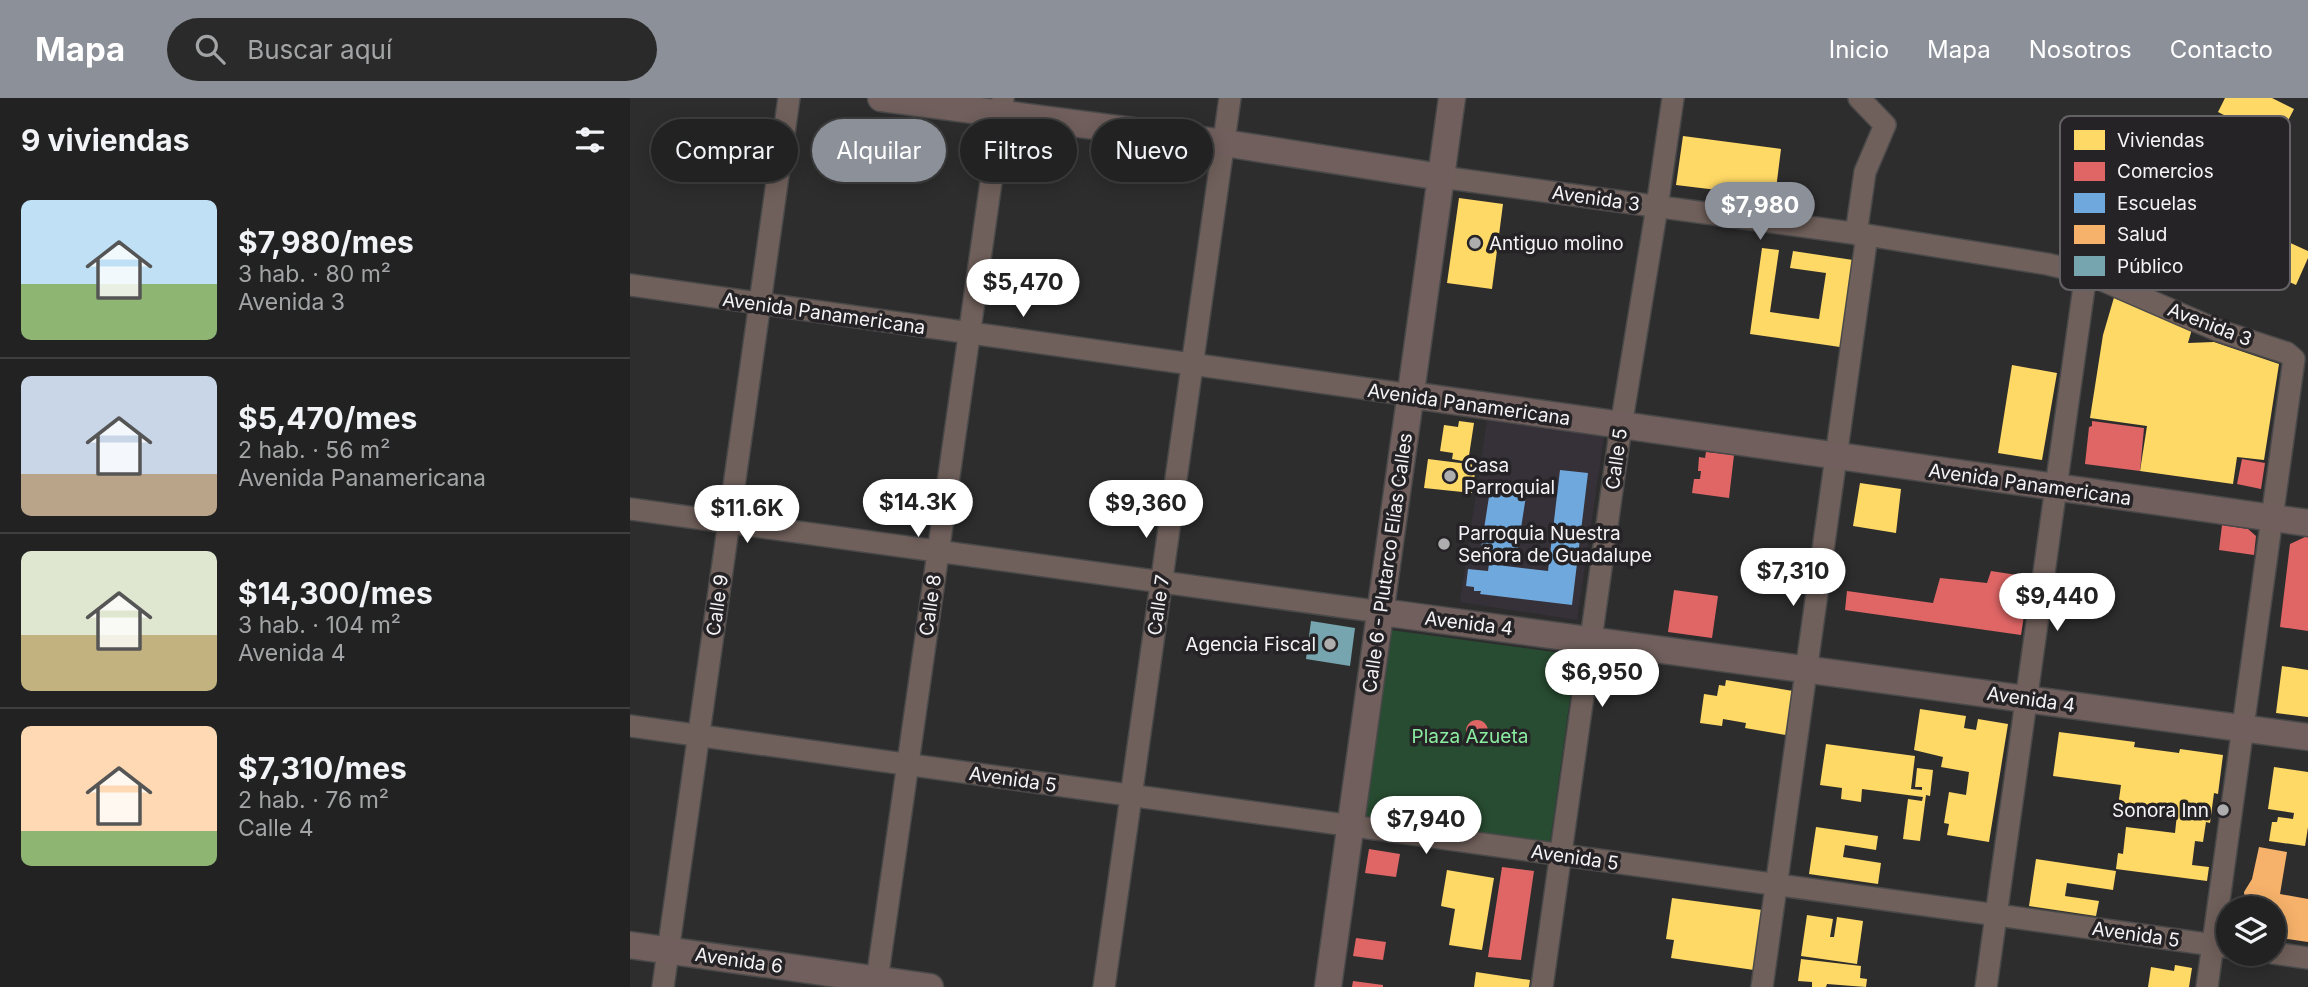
<!DOCTYPE html>
<html lang="es">
<meta charset="utf-8">
<style>
:root{--surface:#222;--page:#2a2a2a;--text:#f1f3f6;--muted:#a2a4a5;--line:#3f3f40;--accent:#8c9099}
body{margin:0;font-family:Inter,sans-serif;background:var(--page);color:var(--text);height:100vh;display:flex;flex-direction:column;font-size:26px;white-space:nowrap}
*{box-sizing:border-box;margin:0}
p{font-size:23px;color:var(--muted)}
.icon{flex:none;width:38px;height:38px;fill:none;stroke:currentColor;stroke-width:2;stroke-linecap:round;stroke-linejoin:round}
.map{position:relative;flex:1;overflow:hidden}
.details{display:flex;flex-direction:column;background:var(--surface);width:630px}
.details>*{flex:none}
.guide{position:absolute;left:21px;top:21px;width:665px;height:63px;display:flex;gap:14px}
.fabs{position:absolute;left:1586px;top:798px;display:grid;gap:14px}
.fabs a{display:grid;place-items:center;width:70px;height:70px;border-radius:50%;background:var(--surface);box-shadow:0 4px 18px #0003,0 0 0 2px var(--line);font-size:35px}
.price{position:absolute;translate:-50% -60px;padding:0 16px;border-radius:24px;background:#fff;color:#222;font-size:23px;line-height:46px;filter:drop-shadow(0 2px 4px #0008)}
.price::after{content:'';position:absolute;left:50%;top:42px;width:21px;height:16px;margin-left:-10px;background:inherit;clip-path:polygon(0 0,100% 0,50% 100%)}
.price.selected{background:var(--accent);color:#fff}
ul{padding:0;list-style:none}
li{display:flex;align-items:center;gap:21px;height:175px;padding:0 21px}
li+li{border-top:2px solid var(--line)}
li span{display:grid;place-items:center;flex:none;width:196px;height:140px;border-radius:10px;color:#555}
li>.icon{margin-inline-start:auto}
span .icon{width:84px;height:84px;fill:#fffc;stroke-width:1}
li b{font-size:30px}
h2{display:flex;justify-content:space-between;align-items:center;height:84px;padding:0 21px;font-size:30px}
.chip{padding:0 24px;border-radius:32px;background:var(--surface);box-shadow:0 4px 18px #0003,0 0 0 2px var(--line);font-size:24px;line-height:63px}
.chip.selected{background:var(--accent);color:#fff}
header{display:flex;align-items:center;gap:42px;box-sizing:border-box;height:98px;padding:0 35px;background:var(--accent);color:#fff}
header strong{font-size:33px}
nav{display:flex;gap:38px;margin-inline-start:auto;font-size:24px}
.search{width:490px;height:63px;background:var(--page);display:flex;align-items:center;gap:18px;box-sizing:border-box;padding:0 24px;border-radius:38px;color:var(--muted);font-size:26px}
main{display:flex;flex:1;min-height:0}
.map>svg:first-child{display:block}
.built{fill:#363038}
.green{fill:#284c31}
.homes{fill:#ffd966}
.shops{fill:#e06666}
.schools{fill:#6fa8dc}
.health{fill:#f6b26b}
.public{fill:#76a5af}
.lines{fill:none;stroke-linecap:round;stroke-linejoin:round}
.minor-casing{stroke:#4a494a;stroke-width:24}
.major-casing{stroke:#4a494a;stroke-width:29}
.minor{stroke:#70605b;stroke-width:21}
.major{stroke:#705f5c;stroke-width:26}
.poi-dot{fill:#afaeaf;stroke:#252325;stroke-width:2.5}
.labels{text-anchor:middle;stroke-width:7;stroke-linejoin:round;paint-order:stroke}
.street-label{font-size:19px;fill:#f5f3f5;stroke:#252325}
.poi-label{font-size:19px;fill:#f5f3f5;stroke:#252325;text-anchor:start}
.park-label{font-size:19px;fill:#8aeca0;stroke:#252325}
.key{fill:#252325;stroke:#636163;stroke-width:2}
.key-label{font-size:19px;fill:#f5f3f5}
</style>
<header>
<strong>Mapa</strong>
<div class="search"><svg class="icon" aria-label="search" viewBox="0 0 24 24"><circle cx="10" cy="10" r="6"/><path d="M15 15l6 6"/></svg>Buscar aquí</div>
<nav><a>Inicio</a><a>Mapa</a><a>Nosotros</a><a>Contacto</a></nav>
</header>
<main>
<section class="details">
<h2>9 viviendas<svg class="icon" aria-label="filters" viewBox="0 0 24 24"><path d="M4 7h16M4 17h16"/><circle cx="9" cy="7" r="2"/><circle cx="15" cy="17" r="2"/></svg></h2>
<ul>
<li><span style="background:linear-gradient(#bfe0f5 60%,#8fb573 0)"><svg class="icon" aria-label="home" viewBox="0 0 24 24"><path d="M3 11l9-7 9 7M6 9v11h12V9"/></svg></span><div><b>$7,980/mes</b><p>3 hab. · 80 m²</p><p>Avenida 3</p></div></li>
<li><span style="background:linear-gradient(#c9d6e8 70%,#b9a48a 0)"><svg class="icon" aria-label="home" viewBox="0 0 24 24"><path d="M3 11l9-7 9 7M6 9v11h12V9"/></svg></span><div><b>$5,470/mes</b><p>2 hab. · 56 m²</p><p>Avenida Panamericana</p></div></li>
<li><span style="background:linear-gradient(#dfe7d0 60%,#c2b280 0)"><svg class="icon" aria-label="home" viewBox="0 0 24 24"><path d="M3 11l9-7 9 7M6 9v11h12V9"/></svg></span><div><b>$14,300/mes</b><p>3 hab. · 104 m²</p><p>Avenida 4</p></div></li>
<li><span style="background:linear-gradient(#ffd9b3 75%,#8fb573 0)"><svg class="icon" aria-label="home" viewBox="0 0 24 24"><path d="M3 11l9-7 9 7M6 9v11h12V9"/></svg></span><div><b>$7,310/mes</b><p>2 hab. · 76 m²</p><p>Calle 4</p></div></li>
</ul>
</section>
<div class="map">
<svg width="1678" height="889" viewBox="0 0 1678 889">
<rect width="100%" height="100%" fill="#2e2d2e"/>
<path class="built" d="M857 322 974 339 947 522 830 504Z"/>
<path class="green" d="M760 532 946 557 920 745 734 719Z"/>
<path class="homes" d="M1595 0H1642L1664 11 1647 44 1588 14Z
M1053 38 1151 51 1145 99 1046 87Z
M829 100 873 106 862 191 817 185Z
M1580 109 1678 153V160L1666 187 1566 142Z
M1132 150 1149 152 1140 214 1189 221 1196 175 1160 170 1163 153 1223 162 1210 249 1120 236Z
M1485 196 1562 231 1558 245 1584 244 1649 266 1634 362 1607 359 1603 386 1510 373 1517 328 1460 320 1473 237Z
M1382 267 1427 275 1412 362 1368 355Z
M829 323 844 325 838 364 822 361 823 355 810 353 814 327 828 329Z
M798 361 846 367 842 395 794 390Z
M1230 385 1271 391 1266 435 1223 428Z
M1652 568 1678 572V619L1646 615Z
M1096 582 1163 593 1156 637 1115 630 1116 625 1093 621 1092 628 1070 625 1074 596 1087 598 1089 587 1095 588Z
M1290 611 1336 618 1334 630 1346 632 1348 621 1378 626 1359 744 1317 737 1319 726 1314 725 1319 694 1336 697 1339 674 1311 669 1313 659 1284 652Z
M1429 634 1505 644 1504 649 1549 655 1550 651 1593 657 1588 696 1584 695 1580 725 1576 724 1573 744 1565 743 1562 767 1579 769 1577 783 1486 771 1488 755 1493 756 1496 729 1545 735 1547 716 1488 708 1491 687 1423 678Z
M1196 646 1285 658 1281 691 1292 692V689H1285L1287 670 1303 672 1300 698 1296 697 1290 743 1273 741 1278 701 1292 703 1293 699 1232 691 1231 704 1211 701 1212 690 1190 687Z
M1644 669 1678 674V729L1675 748 1639 743 1642 724H1647L1648 719 1663 721 1664 715 1638 711Z
M1186 729 1248 738 1246 752 1215 747 1213 759 1251 765 1248 786 1179 776Z
M1406 761 1486 773 1483 792 1437 785 1435 798 1469 803 1466 818 1399 808Z
M817 772 864 780 852 852 819 847 825 811 811 808Z
M1042 800 1132 812 1124 872 1041 860 1044 842 1036 841Z
M1177 817 1203 821 1200 839H1204L1207 819 1233 823 1227 866 1171 858Z
M1171 861 1231 868 1230 880 1237 881 1236 889 1197 886 1196 889H1182V884L1168 883Z
M1545 867 1562 870 1559 889H1518L1521 869 1544 873Z
M846 874 900 882 899 889H844Z"/>
<path class="shops" d="M1462 323 1514 330 1510 373 1455 366 1459 329 1462 328Z
M1076 354 1104 357 1099 400 1062 395 1064 381H1070L1071 373H1068L1069 359 1075 360Z
M1612 361 1635 365 1631 391 1607 386Z
M1592 427 1618 431 1626 438 1624 457 1589 452Z
M1675 439H1678V533L1650 529 1660 446Z
M1361 473 1400 479 1391 537 1215 512 1217 493 1303 505 1310 480 1357 485Z
M1044 492 1088 498 1082 540 1038 534Z
M836 633a11 11 0 1 1 22 0a11 11 0 1 1-22 0Z
M739 751 770 756 766 779 735 775Z
M872 769 904 773 891 862 858 859Z
M726 840 756 844 753 862 723 858Z
M723 883 753 887V889H722Z"/>
<path class="schools" d="M930 372 958 375 942 507 850 496 851 493H844V489L836 488 838 471 858 473 859 466 918 473Z
M860 392 896 398 886 462 850 457Z"/>
<path class="health" d="M1629 749 1657 754 1650 796 1678 801V844L1643 839V810H1616L1614 794 1622 781Z"/>
<path class="public" d="M681 523 725 530 720 568 676 561Z"/>
<g class="lines">
<g class="minor-casing">
<path id="minor" d="M811 79 1237 137 1417 166 1456 175 1587 232 1657 255 1664 261 1577 889
M1226 136 1235 74 1255 27 1229 0
M0 187 781 297
M0 411 751 514
M0 628 1598 849
M1643 855 1678 860
M33 889 159 0
M246 889 373 0
M474 889 600 0
M912 889 991 328 1027 109 1043 0
M1132 889 1237 137
M1356 889 1456 175"/>
</g>
<g class="major-casing">
<path id="major" d="M251 0 594 45 811 79
M781 297 1678 425
M751 514 1678 639
M0 847 300 889
M698 889 822 0"/>
</g>
<use href="#minor" class="minor"/>
<use href="#major" class="major"/>
</g>
<g class="poi-dot">
<circle cx="845" cy="145" r="7"/>
<circle cx="820" cy="378" r="7"/>
<circle cx="814" cy="446" r="7"/>
<circle cx="700" cy="546" r="7"/>
<circle cx="1593" cy="712" r="7"/>
</g>
<g class="labels">
<g class="street-label">
<text transform="translate(966 100) rotate(8)" y="7">Avenida 3</text>
<text transform="translate(194 215) rotate(8)" y="7">Avenida Panamericana</text>
<text transform="translate(1580 226) rotate(21)" y="7">Avenida 3</text>
<text transform="translate(839 306) rotate(8)" y="7">Avenida Panamericana</text>
<text transform="translate(986 361) rotate(-82)" y="7">Calle 5</text>
<text transform="translate(1400 386) rotate(8)" y="7">Avenida Panamericana</text>
<text transform="translate(757 465) rotate(-82)" y="7">Calle 6 - Plutarco Elías Calles</text>
<text transform="translate(87 507) rotate(-82)" y="7">Calle 9</text>
<text transform="translate(300 507) rotate(-82)" y="7">Calle 8</text>
<text transform="translate(528 507) rotate(-82)" y="7">Calle 7</text>
<text transform="translate(839 525) rotate(7)" y="7">Avenida 4</text>
<text transform="translate(1401 601) rotate(8)" y="7">Avenida 4</text>
<text transform="translate(383 681) rotate(8)" y="7">Avenida 5</text>
<text transform="translate(945 759) rotate(8)" y="7">Avenida 5</text>
<text transform="translate(1506 836) rotate(8)" y="7">Avenida 5</text>
<text transform="translate(109 862) rotate(8)" y="7">Avenida 6</text>
</g>
<g class="poi-label">
<text x="859" y="152">Antiguo molino</text>
<text x="834" y="374">Casa<tspan x="834" dy="22">Parroquial</tspan></text>
<text x="828" y="442">Parroquia Nuestra<tspan x="828" dy="22">Señora de Guadalupe</tspan></text>
<text x="686" y="553" text-anchor="end">Agencia Fiscal</text>
<text x="1579" y="719" text-anchor="end">Sonora Inn</text>
</g>
<g class="park-label">
<text x="840" y="645">Plaza Azueta</text>
</g>
</g>
<rect x="1430" y="18" width="230" height="174" rx="10" class="key"/>
<rect x="1444" y="32" width="31" height="20" fill="#ffd966"/>
<rect x="1444" y="64" width="31" height="19" fill="#e06666"/>
<rect x="1444" y="95" width="31" height="20" fill="#6fa8dc"/>
<rect x="1444" y="127" width="31" height="19" fill="#f6b26b"/>
<rect x="1444" y="158" width="31" height="20" fill="#76a5af"/>
<g class="key-label">
<text x="1487" y="49">Viviendas</text>
<text x="1487" y="80">Comercios</text>
<text x="1487" y="112">Escuelas</text>
<text x="1487" y="143">Salud</text>
<text x="1487" y="175">Público</text>
</g>
</svg>
<div class="fabs">
<a><svg class="icon" aria-label="layers" viewBox="0 0 24 24"><path d="M12 4l9 5-9 5-9-5zM3 14l9 5 9-5"/></svg></a>
</div>
<b class="price selected" style="left:1130px;top:144px">$7,980</b>
<b class="price" style="left:393px;top:221px">$5,470</b>
<b class="price" style="left:288px;top:441px">$14.3K</b>
<b class="price" style="left:516px;top:442px">$9,360</b>
<b class="price" style="left:117px;top:447px">$11.6K</b>
<b class="price" style="left:1163px;top:510px">$7,310</b>
<b class="price" style="left:1427px;top:535px">$9,440</b>
<b class="price" style="left:972px;top:611px">$6,950</b>
<b class="price" style="left:796px;top:758px">$7,940</b>
<div class="guide">
<a class="chip">Comprar</a>
<a class="chip selected">Alquilar</a>
<a class="chip">Filtros</a>
<a class="chip">Nuevo</a>
</div>
</div>
</main>
